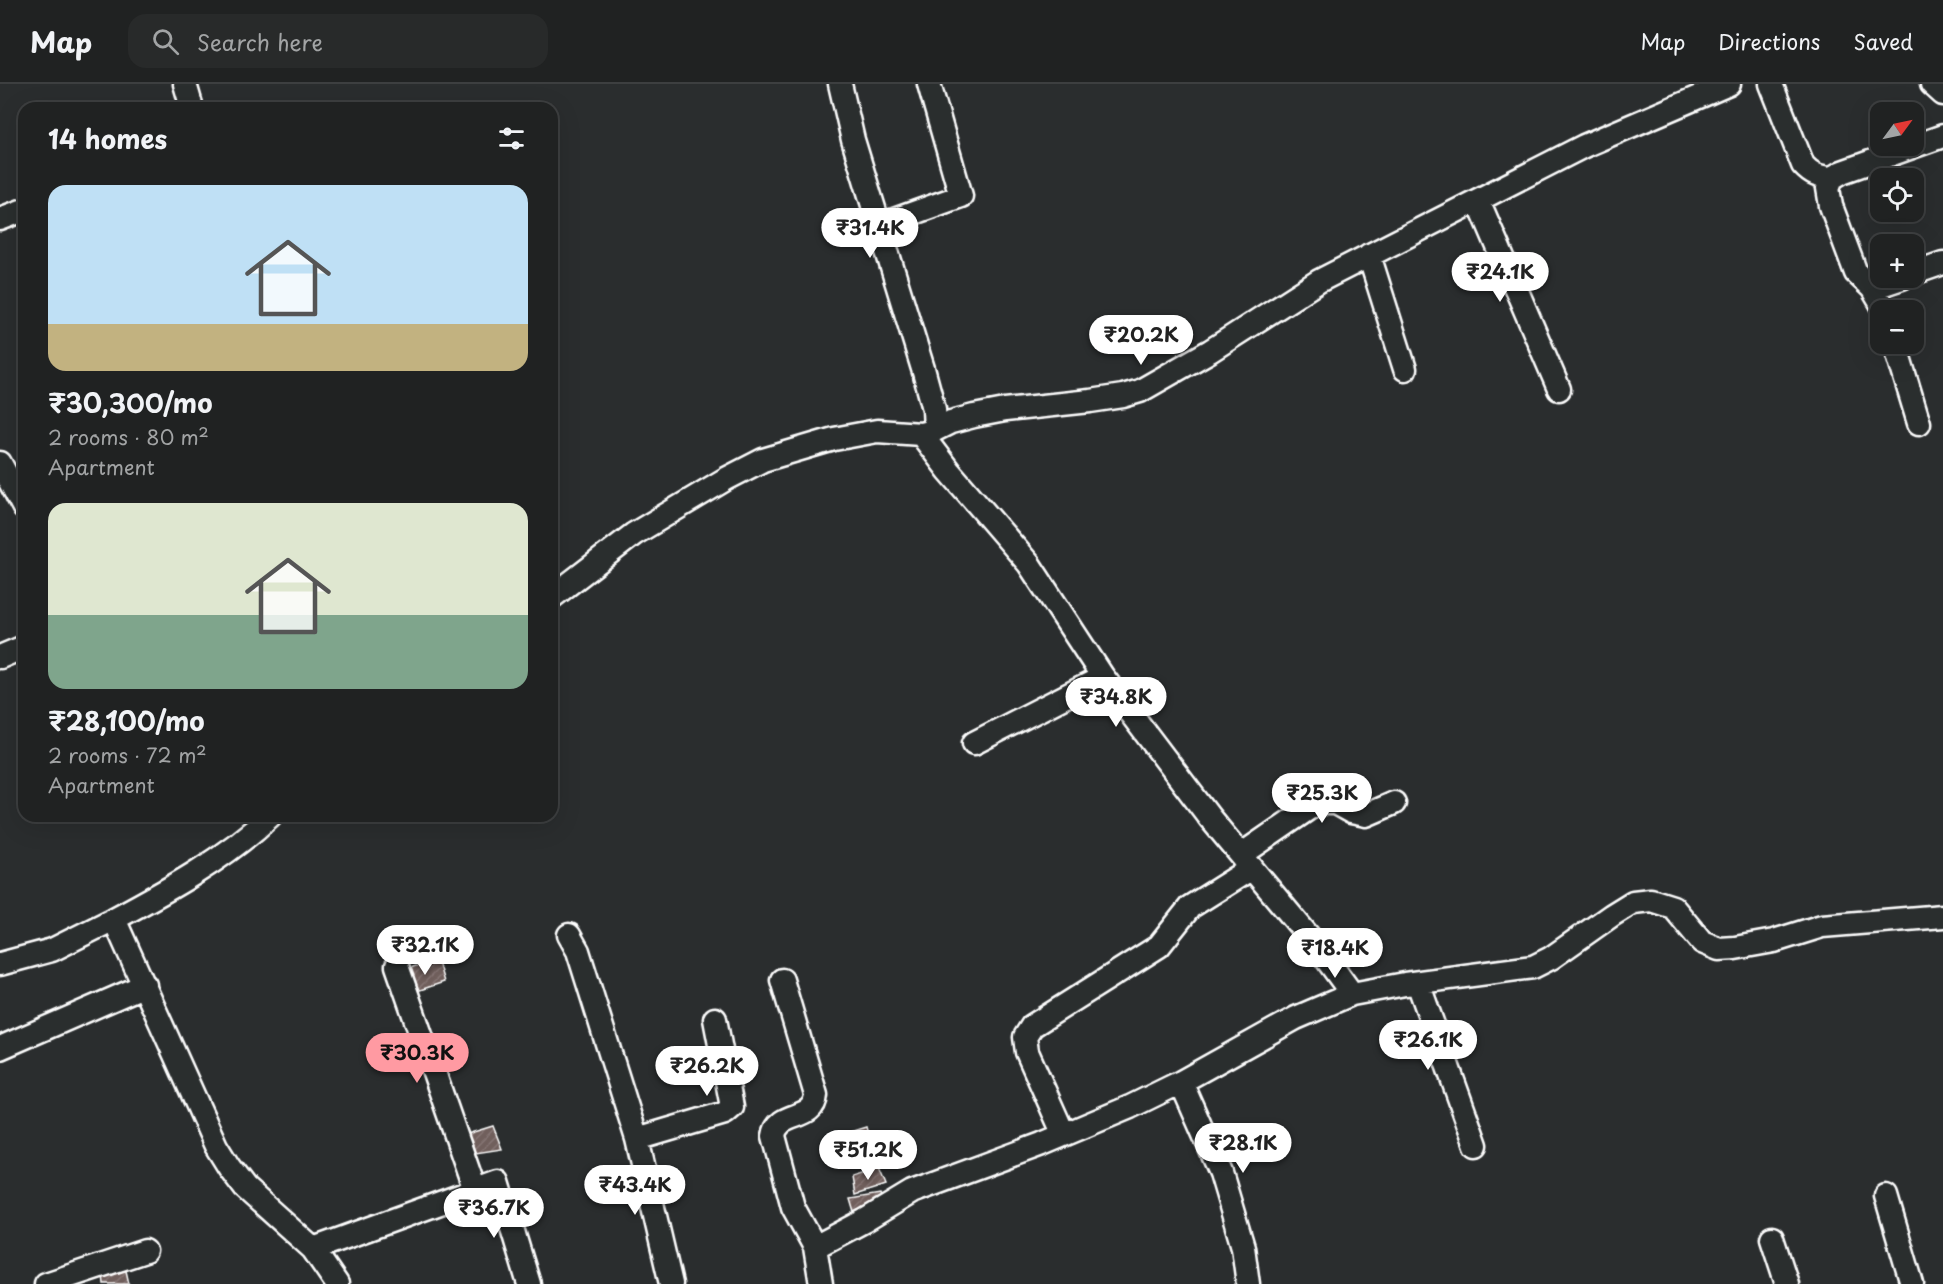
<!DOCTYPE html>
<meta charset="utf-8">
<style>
:root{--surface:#202222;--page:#282a2a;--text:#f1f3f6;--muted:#a2a4a5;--line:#3d3f40;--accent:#ff9aa2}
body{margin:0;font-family:"Playpen Sans",sans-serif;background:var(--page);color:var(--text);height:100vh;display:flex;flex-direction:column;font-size:22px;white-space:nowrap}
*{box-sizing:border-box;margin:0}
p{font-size:20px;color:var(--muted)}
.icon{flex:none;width:33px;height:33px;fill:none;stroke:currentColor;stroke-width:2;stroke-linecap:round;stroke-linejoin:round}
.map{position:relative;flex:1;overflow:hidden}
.drawer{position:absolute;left:18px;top:18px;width:540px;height:720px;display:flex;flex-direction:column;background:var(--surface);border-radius:18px;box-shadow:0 6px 24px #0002,0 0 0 2px var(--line)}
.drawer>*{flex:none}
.needle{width:39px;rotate:57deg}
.controls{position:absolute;left:1870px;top:18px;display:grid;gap:12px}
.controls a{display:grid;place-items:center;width:54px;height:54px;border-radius:12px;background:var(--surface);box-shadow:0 6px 24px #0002,0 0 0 2px var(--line);font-size:30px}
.price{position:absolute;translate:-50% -51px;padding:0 14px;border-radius:21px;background:#fff;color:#222;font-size:20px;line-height:39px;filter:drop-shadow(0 2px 3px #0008)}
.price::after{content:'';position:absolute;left:50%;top:36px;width:18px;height:14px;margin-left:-9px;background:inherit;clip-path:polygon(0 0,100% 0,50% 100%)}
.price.current{background:var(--accent);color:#111}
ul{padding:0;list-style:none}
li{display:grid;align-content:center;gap:12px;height:318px;padding:0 30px}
li span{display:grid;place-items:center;height:186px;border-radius:18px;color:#555}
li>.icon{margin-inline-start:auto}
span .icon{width:108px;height:108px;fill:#fffc;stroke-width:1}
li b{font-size:26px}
h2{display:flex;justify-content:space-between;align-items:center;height:72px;padding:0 30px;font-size:26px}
header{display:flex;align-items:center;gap:36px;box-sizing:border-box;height:84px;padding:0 30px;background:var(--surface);border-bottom:2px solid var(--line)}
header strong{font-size:28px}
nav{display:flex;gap:33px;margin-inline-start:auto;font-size:21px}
.search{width:420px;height:54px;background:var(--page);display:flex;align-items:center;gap:15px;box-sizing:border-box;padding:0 21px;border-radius:18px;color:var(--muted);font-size:22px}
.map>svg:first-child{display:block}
.building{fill:url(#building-hatch);stroke:#fff;stroke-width:1.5}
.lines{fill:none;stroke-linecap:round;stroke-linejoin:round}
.minor-casing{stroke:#fff;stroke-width:27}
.minor{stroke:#2a2d2e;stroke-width:22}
</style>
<header>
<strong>Map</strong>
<div class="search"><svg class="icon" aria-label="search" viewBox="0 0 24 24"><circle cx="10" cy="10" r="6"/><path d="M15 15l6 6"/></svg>Search here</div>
<nav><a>Map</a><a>Directions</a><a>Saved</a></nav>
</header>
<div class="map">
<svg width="1943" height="1200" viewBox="0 0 1943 1200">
<defs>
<pattern id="building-hatch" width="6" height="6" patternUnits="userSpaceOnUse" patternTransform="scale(1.5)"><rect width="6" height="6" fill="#705e5b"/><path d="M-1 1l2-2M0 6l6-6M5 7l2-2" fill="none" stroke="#857674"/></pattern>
</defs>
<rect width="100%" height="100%" fill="#2a2d2e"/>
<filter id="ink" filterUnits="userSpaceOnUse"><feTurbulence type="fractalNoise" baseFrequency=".0167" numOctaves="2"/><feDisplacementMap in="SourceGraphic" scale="12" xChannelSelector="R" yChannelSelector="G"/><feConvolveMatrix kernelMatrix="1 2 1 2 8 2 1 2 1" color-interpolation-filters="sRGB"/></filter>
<g filter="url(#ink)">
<path class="building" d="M437 875 444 898 414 908 407 885Z
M493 1042 502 1065 469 1070 467 1050Z
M866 1043 872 1064 842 1066 837 1052Z
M879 1084 886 1101 855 1111 852 1093Z
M880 1110 883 1119 856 1135 850 1115Z
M125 1182 129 1200H104L103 1190Z"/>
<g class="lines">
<g class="minor-casing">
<path id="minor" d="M185 0 192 24
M840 0 853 56 924 288 934 325 935 346
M1771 0 1803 81C1812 91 1819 93 1832 94
M1932 0 1943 10
M1478 116 1559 305
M0 135 24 126
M880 141 961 112 929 0
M1369 171 1405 285
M1914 189 1943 179
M1872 204 1902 194
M1885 226 1872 204 1856 189 1831 122 1828 104 1832 94 1842 88 1943 52
M1895 260 1919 339
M921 350 949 387 1029 480 1103 593 1210 734 1320 866 1352 910
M0 379 24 424
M552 513 634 450 726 395 763 376 834 355 877 347 921 350 935 346 951 338 974 332 1005 326 1090 317 1123 312 1140 307 1210 267 1319 197 1584 62 1729 0
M0 573 24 563
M974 659 1103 593
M1241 771 1311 723 1322 719H1335L1351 728 1366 731 1394 719
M114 835C168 806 225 775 270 732
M569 851 578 867 637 1055 671 1200
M0 880 52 866 114 835 216 1062 229 1083 245 1104 313 1165 337 1200
M397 882 475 1106
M782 896 816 1011C814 1039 778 1025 774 1052L793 1123 815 1163
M1418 899 1476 1061
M0 964 145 901
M1181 998 1221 1089 1243 1163 1248 1200
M1064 1051 1027 968 1025 953 1032 942 1159 862 1190 823 1252 784
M637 1055 725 1029 732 1023 715 935
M1886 1112 1912 1200
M1772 1154 1787 1200
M313 1165 498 1098 529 1200
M46 1200 145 1167
M821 1200 815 1163 864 1137 912 1108 1042 1060 1130 1023 1181 998 1296 934 1352 910 1405 900 1533 883 1551 874 1612 831 1633 818 1651 816 1673 823 1702 858 1719 865 1735 864 1774 857 1822 842 1943 832"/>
</g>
<use href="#minor" class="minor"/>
</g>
</g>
</svg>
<div class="controls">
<a><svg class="needle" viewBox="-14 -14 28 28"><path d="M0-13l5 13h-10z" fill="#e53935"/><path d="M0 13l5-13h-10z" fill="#a2a4a5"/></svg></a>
<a><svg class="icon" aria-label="locate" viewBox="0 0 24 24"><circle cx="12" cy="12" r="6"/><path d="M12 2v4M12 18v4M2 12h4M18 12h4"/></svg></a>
<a>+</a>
<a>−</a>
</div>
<b class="price" style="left:870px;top:175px">₹31.4K</b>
<b class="price" style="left:1500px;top:219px">₹24.1K</b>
<b class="price" style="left:1141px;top:282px">₹20.2K</b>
<b class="price" style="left:1116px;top:644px">₹34.8K</b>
<b class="price" style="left:1322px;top:740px">₹25.3K</b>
<b class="price" style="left:425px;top:892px">₹32.1K</b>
<b class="price" style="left:1335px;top:895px">₹18.4K</b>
<b class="price" style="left:1428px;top:987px">₹26.1K</b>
<b class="price current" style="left:417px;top:1000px">₹30.3K</b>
<b class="price" style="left:707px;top:1013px">₹26.2K</b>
<b class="price" style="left:1243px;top:1090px">₹28.1K</b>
<b class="price" style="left:868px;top:1097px">₹51.2K</b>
<b class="price" style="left:635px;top:1132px">₹43.4K</b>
<b class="price" style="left:494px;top:1155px">₹36.7K</b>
<section class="drawer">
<h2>14 homes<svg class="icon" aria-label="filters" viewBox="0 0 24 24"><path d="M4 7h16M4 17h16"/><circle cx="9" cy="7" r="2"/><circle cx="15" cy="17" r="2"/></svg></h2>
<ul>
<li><span style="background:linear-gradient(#bfe0f5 75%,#c2b280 0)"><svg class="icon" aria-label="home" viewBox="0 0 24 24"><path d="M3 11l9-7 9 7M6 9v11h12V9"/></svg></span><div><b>₹30,300/mo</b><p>2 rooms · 80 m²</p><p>Apartment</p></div></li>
<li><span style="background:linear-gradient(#dfe7d0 60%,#7fa58c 0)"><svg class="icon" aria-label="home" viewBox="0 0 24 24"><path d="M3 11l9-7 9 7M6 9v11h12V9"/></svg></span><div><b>₹28,100/mo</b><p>2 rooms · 72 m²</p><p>Apartment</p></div></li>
</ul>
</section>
</div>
